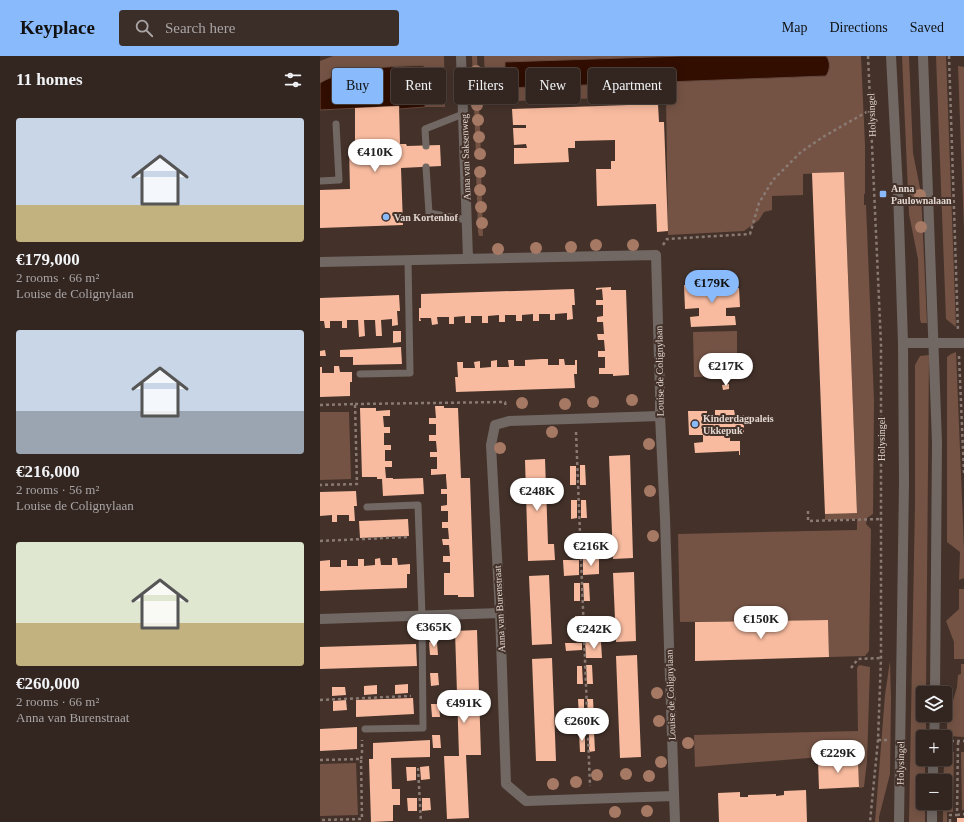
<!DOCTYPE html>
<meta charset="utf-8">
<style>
:root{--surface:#332620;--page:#3b2e29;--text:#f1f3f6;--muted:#a9a5a5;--line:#4e433e;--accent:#89bafc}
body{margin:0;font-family:"Times New Roman",serif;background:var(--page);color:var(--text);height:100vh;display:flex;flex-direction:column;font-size:15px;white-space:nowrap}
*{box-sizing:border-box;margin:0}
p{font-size:13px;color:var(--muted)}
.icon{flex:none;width:22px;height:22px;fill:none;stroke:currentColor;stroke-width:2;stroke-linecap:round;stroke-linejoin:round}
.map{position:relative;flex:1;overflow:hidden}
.details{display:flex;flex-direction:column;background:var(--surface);width:320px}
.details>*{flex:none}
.hud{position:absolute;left:12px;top:12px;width:380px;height:36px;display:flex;gap:8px}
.controls{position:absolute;left:596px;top:630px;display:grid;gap:8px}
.controls a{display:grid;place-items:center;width:36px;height:36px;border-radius:4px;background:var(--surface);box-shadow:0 2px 10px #0003,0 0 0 1px var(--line);font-size:20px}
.price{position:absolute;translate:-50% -34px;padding:0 9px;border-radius:14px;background:#fff;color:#222;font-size:13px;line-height:26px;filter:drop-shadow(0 1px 2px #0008)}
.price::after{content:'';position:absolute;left:50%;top:24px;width:12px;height:9px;margin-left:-6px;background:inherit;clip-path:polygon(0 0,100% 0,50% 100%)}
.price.on{background:var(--accent);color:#111}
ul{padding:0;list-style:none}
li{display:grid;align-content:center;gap:8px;height:212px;padding:0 16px}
li span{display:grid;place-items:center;height:124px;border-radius:4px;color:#555}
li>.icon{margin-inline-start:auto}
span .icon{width:72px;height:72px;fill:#fffc;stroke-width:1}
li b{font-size:17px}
h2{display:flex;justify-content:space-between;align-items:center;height:48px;padding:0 16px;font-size:17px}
.chip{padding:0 14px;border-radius:4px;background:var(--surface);box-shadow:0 2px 10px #0003,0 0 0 1px var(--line);font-size:14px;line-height:36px}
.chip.on{background:var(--accent);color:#111}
header{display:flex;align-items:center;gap:24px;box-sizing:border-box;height:56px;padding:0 20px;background:var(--accent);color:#111}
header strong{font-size:19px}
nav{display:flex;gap:22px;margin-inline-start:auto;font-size:14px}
.search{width:280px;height:36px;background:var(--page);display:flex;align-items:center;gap:10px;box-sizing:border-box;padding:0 14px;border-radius:4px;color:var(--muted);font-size:15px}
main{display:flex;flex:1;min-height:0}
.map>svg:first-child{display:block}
.green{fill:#745344}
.water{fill:#310e00;stroke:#664a3f}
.building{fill:#f8bb9f}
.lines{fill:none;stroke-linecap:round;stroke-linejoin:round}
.path{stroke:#897a73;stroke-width:2.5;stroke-dasharray:3 3;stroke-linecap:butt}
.service{stroke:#716864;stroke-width:7}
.minor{stroke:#716864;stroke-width:10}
.tertiary{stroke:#716864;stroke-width:10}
.tree{fill:#a67965}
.poi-dot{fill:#89bafc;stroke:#44322a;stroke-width:1.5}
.labels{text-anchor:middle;stroke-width:4;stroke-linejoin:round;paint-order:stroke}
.street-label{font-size:10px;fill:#e2d7d1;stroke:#44322a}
.poi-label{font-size:10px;font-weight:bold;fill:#e2d7d1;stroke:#44322a;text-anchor:start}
</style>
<header>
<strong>Keyplace</strong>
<div class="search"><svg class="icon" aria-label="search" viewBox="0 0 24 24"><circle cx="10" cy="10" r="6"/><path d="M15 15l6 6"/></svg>Search here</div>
<nav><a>Map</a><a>Directions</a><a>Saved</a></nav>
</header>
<main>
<section class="details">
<h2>11 homes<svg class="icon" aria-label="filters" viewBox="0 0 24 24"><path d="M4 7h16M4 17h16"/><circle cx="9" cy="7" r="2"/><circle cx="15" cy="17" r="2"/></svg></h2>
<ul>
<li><span style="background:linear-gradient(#c9d6e8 70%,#c2b280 0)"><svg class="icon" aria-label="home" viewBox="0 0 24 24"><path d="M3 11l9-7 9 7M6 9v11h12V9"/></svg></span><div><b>€179,000</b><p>2 rooms · 66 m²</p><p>Louise de Colignylaan</p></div></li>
<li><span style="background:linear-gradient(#c9d6e8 65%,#9aa5b1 0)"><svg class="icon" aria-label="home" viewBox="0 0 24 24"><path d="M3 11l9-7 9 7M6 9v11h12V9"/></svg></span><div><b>€216,000</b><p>2 rooms · 56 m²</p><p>Louise de Colignylaan</p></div></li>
<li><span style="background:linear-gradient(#dfe7d0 65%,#c2b280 0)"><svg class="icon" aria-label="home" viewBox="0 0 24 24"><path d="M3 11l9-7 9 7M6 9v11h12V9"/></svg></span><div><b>€260,000</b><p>2 rooms · 66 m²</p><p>Anna van Burenstraat</p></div></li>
</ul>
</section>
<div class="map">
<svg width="644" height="766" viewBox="0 0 644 766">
<rect width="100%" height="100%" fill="#44322a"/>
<path class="green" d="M13 0H124L125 51H105L104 10C72 12 28 10 0 27V5Z
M152 0H157L161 100H156Z
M164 0H362L185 6 346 26 506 20 508 2 506 0H541L545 89V138H544V149H546L554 344 553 458 547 462 546 468 551 473 549 595 545 600 509 601 508 564 360 566 358 478 537 474V463L505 464V458L537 456 524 116 483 118V139L452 140V154L444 156 439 164 424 175 348 179 346 40 166 46Z
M582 0H589L593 97 601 137 607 267H601L600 263 598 203 589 158Z
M616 0H626L636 271 626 263Z
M638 10 644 11V174Z
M156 113H161L163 180H159L158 176Z
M417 275V320L374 321 373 276Z
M636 296 644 492V522L639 524 640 496 627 486V301L631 298Z
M609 299 606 637H603V659H606V681H603V703H605V725H603V747H605V766H589L595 448V309L600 300Z
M0 356H29L31 423 0 424Z
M639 533H644V603H634V586L626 565 639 553Z
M570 605 571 643 570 718 559 761V766H555L565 639Z
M641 608H644V681L627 680V664L637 631 638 619 641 618Z
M539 609 550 611 547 705 544 731 539 732 538 698 375 711 374 679 538 675 537 612Z
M625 696H634L633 756H627V766H623V747H625V725H623Z
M641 696H644V754H642Z
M36 707 38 759 0 760V708Z"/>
<path class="water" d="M362 0H506C511 6 510 14 506 20L185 32V6Z
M104 10 105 51 79 53V50L0 54V27C26 11 74 10 104 10Z"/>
<path class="building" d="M338 48 339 66H344L348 175 337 176 336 148 277 150 276 113H291V105H295V84L255 85V92H248L249 106 194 108V92H207L206 88 194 89 193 72H206V69H193L192 53Z
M79 50 80 88H86L87 90 120 89 121 110 81 112 83 169 0 172V134L30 133 29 90H35V52Z
M524 116 537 457 505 458 492 117Z
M410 227V232H419L420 251 406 252V260H415L416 269 371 271 370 261 379 260V252L365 253 364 229Z
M291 231V234H306L309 319 293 320V318H279V312H285V301H278V295H285L284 284H278L277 278H284L283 266H277V261L283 260V249H276V244H283L282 233 276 234V232Z
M254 233 255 249H252L253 263 247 264V257L235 258V264H230V258H219V265H213V258L202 259V265H196V259H185V266H179V259L168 260V267H162V260H151V267H145V260L134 261V268H129V261H117L118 268 112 269 111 262H100L101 265H99V252H101V238Z
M79 239 80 255H77L78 269 72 270V263L61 264 62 280H56L55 264H44L45 280 39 281 38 264H27V272H22V265H10V272H5L4 265H0V242Z
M73 275H81V286L73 287Z
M81 291 82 308 33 309V301H20V294Z
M5 294 6 300H0V295Z
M222 303H228V309H239V303H244L245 309H255V304H257V318H254L255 332 136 336 135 321H138L137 306H143V312H155L154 306 160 305V312L171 311V305L177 304V311H189L188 304H194V310H205V304Z
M14 310H19L20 316H32V326H30V340L0 341V311H2V317H14Z
M409 328V333L403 334 402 329Z
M115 350H124V352H138L141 422H150L154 541H138V539H124V517H130V506H123V500H130L129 489H123L122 483H129L128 472H122V466H128V455H121V450L127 449V438H121V433H127L126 421V418L111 419V413H117V401H110V396H117L116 385H109V379H116V368H109V362H116Z
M40 352H56V355L70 354V360H63L64 371H70V377H64V389H71V394H65V405H72V411H65L66 422H73V423L103 422 104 438 63 440 62 423H57V421H42Z
M395 354H414L415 359H424V377L410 378V385H420V399H419V395L375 397 374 387 383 386V379H369L368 355H387V360H395Z
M310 399 313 502 293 503 289 400Z
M225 403 228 488H234L235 504 208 505 205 404Z
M260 409H265L266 429H260Z
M250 410H256V429H250Z
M36 435 37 450H34L35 465H29V459H17V466H12V459L0 460V436Z
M251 444H257V462L251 463Z
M261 444H266L267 462H261Z
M88 463 89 480 40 482 39 465Z
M258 477 259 497H252V478Z
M262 477H268V496H262Z
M60 502 61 509H72V502H77L78 509 90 508V518H87V532L0 535V505L10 504V511H21V504H27V510H38V503H44V510L55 509V503Z
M263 503H279V518L263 519Z
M243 504H259V519L244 520Z
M314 516 316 585 296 586 293 517Z
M229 519 232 588 212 589 209 520Z
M254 527H260V545H254Z
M263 527H269L270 545H264Z
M255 560H261V579L255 580Z
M265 560H270L271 579H265Z
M508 564 509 601 375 605V566Z
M157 574 161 699H146L149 762 127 763 124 700H139L135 575Z
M109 586H117L118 599H110Z
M265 586H281L282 602H266Z
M245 587H262V594L246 595Z
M96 588 97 610 0 613V591Z
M317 599 321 701 300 702 296 600Z
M232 602 236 705H216L212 603Z
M266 609H272L273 628H267Z
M257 610H262L263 628H257Z
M110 617H118L119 629 111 630Z
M88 628V637L75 638V629Z
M57 629V638L44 639V630Z
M12 631H25L26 639 12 640Z
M93 642 94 658 36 661V644Z
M258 643H264V662H259Z
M267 643H273L274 662H268Z
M26 644 27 654 13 655V645Z
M111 648H119L120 661H112Z
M37 671V693L0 695V673Z
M274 676 275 695 269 696V677Z
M259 677H265V696H260Z
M112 679H120L121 692H113Z
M110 684V701L71 702 72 733H80V749H73V765L51 766 49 703H53V687Z
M538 703 539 731 499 733 498 704Z
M109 710 110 723 101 724 100 711Z
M86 711H96V724L87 725Z
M486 734 487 766H399L398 737 420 736V741H428V739L456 738V740L464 739V735Z
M87 742H97V755H88Z
M102 742H110L111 754 102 755Z
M637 762H644V766H637Z"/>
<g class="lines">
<path class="path" d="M548 0 561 288V602L558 684 550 766
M629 0 638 275
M343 189 347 183 430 178 439 147 453 124 481 96 503 81 550 54
M639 300 644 417
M35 348 185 346 186 352
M0 349 35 348 37 428 0 429
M256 376 270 730
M488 455V465L561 463
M0 485 87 481
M531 612 538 603 561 602
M0 644 91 640
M558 684H568
M625 685H644
M41 703 42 699V684
M0 704 41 703 42 763 0 764
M98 712 101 766
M637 759 644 758
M630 766V759H637L638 685"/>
<path class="service" d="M106 90 105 73 143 58
M106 111 109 157 147 164
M0 125 19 124 16 68
M40 318 90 317 88 204
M45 673 103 672 102 559 98 449 47 451"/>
<path class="minor" d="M141 0 148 202
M0 206 336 199 340 337V360L345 462 350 622 355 766
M583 287H644
M340 360 189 365 175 369 171 389 180 557 186 728 206 745 354 740
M0 563 180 557"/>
<path class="tertiary" d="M571 0 578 134 583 287 584 427 579 766
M603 0 617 387 615 637
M614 681 615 659
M613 725V703
M612 766V747"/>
</g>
<g class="tree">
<circle cx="156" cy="15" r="6"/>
<circle cx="157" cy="32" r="6"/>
<circle cx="157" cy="49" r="6"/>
<circle cx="158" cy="64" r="6"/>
<circle cx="159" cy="81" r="6"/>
<circle cx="160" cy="98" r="6"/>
<circle cx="160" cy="116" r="6"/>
<circle cx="160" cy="134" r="6"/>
<circle cx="600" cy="139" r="6"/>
<circle cx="161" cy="151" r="6"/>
<circle cx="162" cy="167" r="6"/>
<circle cx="601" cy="171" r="6"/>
<circle cx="276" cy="189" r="6"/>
<circle cx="313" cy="189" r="6"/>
<circle cx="251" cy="191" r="6"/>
<circle cx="216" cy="192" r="6"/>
<circle cx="178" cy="193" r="6"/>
<circle cx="312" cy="344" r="6"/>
<circle cx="273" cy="346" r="6"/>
<circle cx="202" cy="347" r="6"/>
<circle cx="245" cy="348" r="6"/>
<circle cx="232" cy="376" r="6"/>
<circle cx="329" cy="388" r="6"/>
<circle cx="180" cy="392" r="6"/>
<circle cx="330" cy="435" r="6"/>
<circle cx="333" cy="480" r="6"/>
<circle cx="337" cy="637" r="6"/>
<circle cx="339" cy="665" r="6"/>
<circle cx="368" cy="687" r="6"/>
<circle cx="341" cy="706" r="6"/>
<circle cx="306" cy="718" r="6"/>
<circle cx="277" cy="719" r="6"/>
<circle cx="329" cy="720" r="6"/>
<circle cx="256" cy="726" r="6"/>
<circle cx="233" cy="728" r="6"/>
<circle cx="327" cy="755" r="6"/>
<circle cx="295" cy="756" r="6"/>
</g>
<g class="poi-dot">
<rect x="559" y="134" width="8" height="8" rx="2"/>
<circle cx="66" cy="161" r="4"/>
<circle cx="375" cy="368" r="4"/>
</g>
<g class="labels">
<g class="street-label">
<text transform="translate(551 59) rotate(-92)" y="4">Holysingel</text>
<text transform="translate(145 101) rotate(-92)" y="4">Anna van Saksenweg</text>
<text transform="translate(339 315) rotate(-91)" y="4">Louise de Colignylaan</text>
<text transform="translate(561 383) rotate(-90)" y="4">Holysingel</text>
<text transform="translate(179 553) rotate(-93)" y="4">Anna van Burenstraat</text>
<text transform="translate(350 639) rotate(-92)" y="4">Louise de Colignylaan</text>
<text transform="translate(580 707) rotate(-89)" y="4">Holysingel</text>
</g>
<g class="poi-label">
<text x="571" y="136">Anna<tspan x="571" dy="12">Paulownalaan</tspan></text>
<text x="74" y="165">Van Kortenhof</text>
<text x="383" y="366">Kinderdagpaleis<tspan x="383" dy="12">Ukkepuk</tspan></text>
</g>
</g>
</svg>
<div class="controls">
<a><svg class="icon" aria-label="layers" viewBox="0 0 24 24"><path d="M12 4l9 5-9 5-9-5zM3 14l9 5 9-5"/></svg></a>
<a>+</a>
<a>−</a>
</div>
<b class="price" style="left:55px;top:117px">€410K</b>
<b class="price on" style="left:392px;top:248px">€179K</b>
<b class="price" style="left:406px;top:331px">€217K</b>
<b class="price" style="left:217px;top:456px">€248K</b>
<b class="price" style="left:271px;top:511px">€216K</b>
<b class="price" style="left:441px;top:584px">€150K</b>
<b class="price" style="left:114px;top:592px">€365K</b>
<b class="price" style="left:274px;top:594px">€242K</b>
<b class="price" style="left:144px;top:668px">€491K</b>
<b class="price" style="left:262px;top:686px">€260K</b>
<b class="price" style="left:518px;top:718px">€229K</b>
<div class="hud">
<a class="chip on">Buy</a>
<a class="chip">Rent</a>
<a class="chip">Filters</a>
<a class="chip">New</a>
<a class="chip">Apartment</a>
</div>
</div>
</main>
